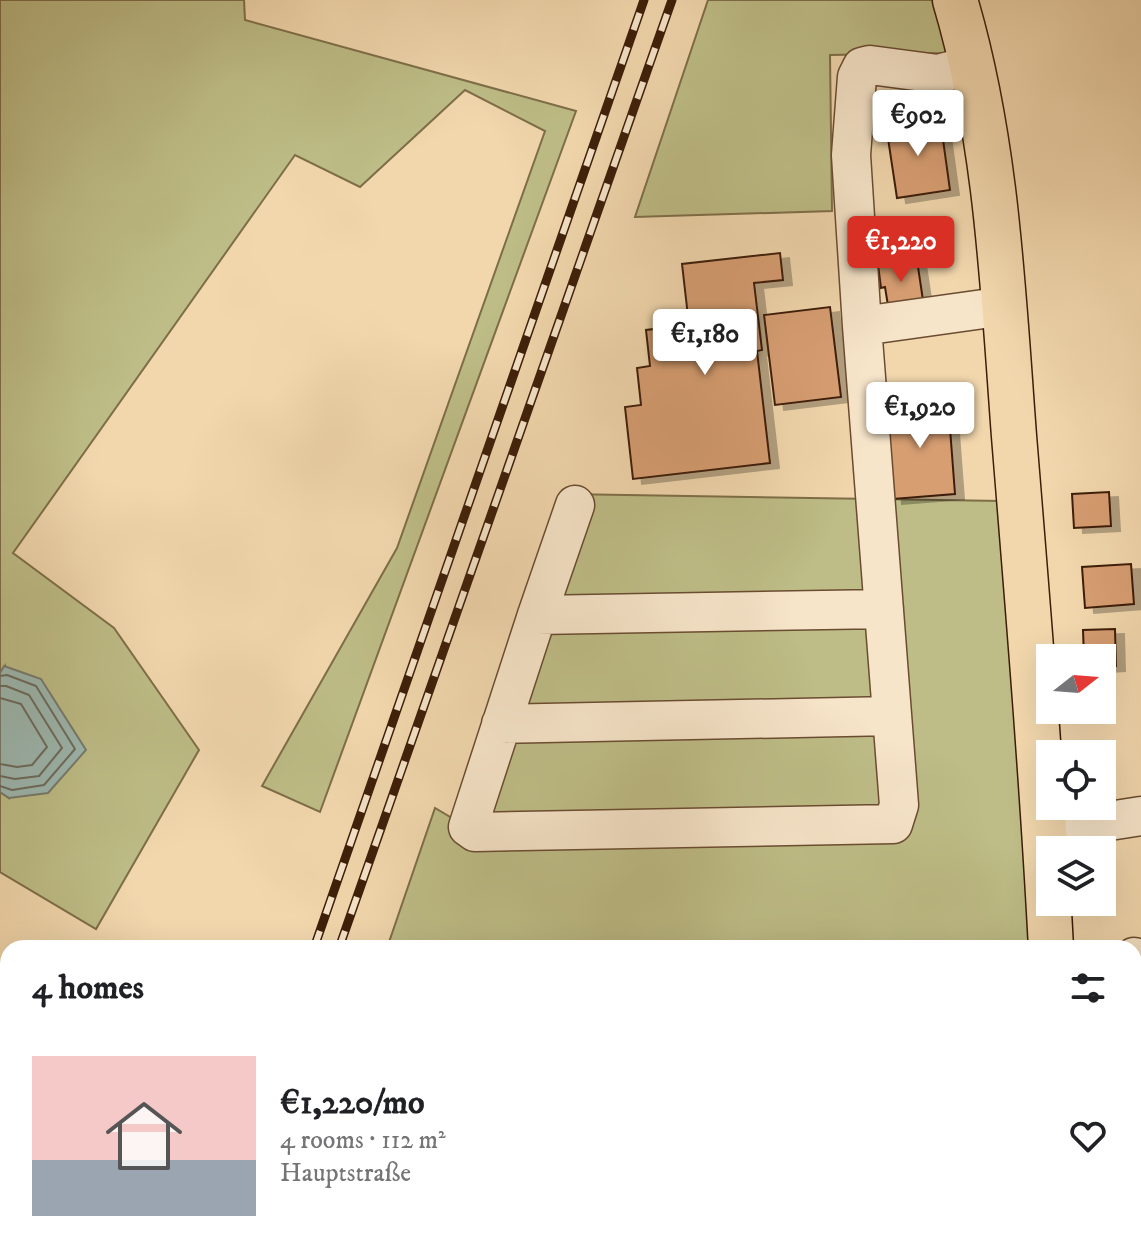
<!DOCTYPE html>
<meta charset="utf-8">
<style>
:root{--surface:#fff;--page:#f2f2f2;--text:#202124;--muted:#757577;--accent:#d93025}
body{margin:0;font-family:"IM FELL DW Pica",serif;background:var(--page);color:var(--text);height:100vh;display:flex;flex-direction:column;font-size:30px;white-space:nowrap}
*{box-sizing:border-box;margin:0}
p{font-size:26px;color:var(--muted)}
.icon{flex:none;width:44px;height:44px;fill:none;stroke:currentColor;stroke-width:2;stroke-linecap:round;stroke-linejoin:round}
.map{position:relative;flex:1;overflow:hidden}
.sheet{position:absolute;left:0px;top:940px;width:1142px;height:314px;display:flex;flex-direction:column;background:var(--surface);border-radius:24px 24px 0 0;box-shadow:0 8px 32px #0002}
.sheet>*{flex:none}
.needle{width:52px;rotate:73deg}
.fabs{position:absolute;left:1036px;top:644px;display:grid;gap:16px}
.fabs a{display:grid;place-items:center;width:80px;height:80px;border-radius:0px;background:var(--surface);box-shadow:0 8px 32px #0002;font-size:40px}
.price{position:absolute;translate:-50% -68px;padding:0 18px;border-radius:8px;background:#fff;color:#222;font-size:26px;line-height:52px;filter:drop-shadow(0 2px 4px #0008)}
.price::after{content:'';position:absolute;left:50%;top:48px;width:24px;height:18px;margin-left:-12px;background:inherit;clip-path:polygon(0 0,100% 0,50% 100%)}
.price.current{background:var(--accent);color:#fff}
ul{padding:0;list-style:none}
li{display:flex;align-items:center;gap:24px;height:200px;padding:0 32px}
li span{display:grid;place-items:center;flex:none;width:224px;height:160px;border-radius:0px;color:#555}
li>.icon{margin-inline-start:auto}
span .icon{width:96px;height:96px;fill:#fffc;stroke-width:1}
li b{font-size:34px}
h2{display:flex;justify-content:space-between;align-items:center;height:96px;padding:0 32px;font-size:34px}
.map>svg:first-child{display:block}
.green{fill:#bebd87;stroke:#7e6e48;stroke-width:2}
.water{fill:#9cb8b1;stroke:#767a6d;stroke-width:2}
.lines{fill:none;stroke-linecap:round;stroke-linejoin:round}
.shore{stroke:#6c6b5c;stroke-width:2}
.building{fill:#d79e72;stroke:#3d1e08;stroke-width:2;filter:url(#shadow)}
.minor-casing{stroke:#6a4c31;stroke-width:41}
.major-casing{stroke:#3d1e08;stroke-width:47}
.minor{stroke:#f7e5ca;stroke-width:38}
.major{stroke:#f2d7ad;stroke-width:44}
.rail-casing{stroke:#3d1e08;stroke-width:9}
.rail{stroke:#f7e5ca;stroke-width:6;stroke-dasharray:18;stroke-linecap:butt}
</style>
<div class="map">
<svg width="1141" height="1253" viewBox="0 0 1141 1253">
<defs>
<filter id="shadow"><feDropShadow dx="9" dy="5" stdDeviation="0" flood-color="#0004"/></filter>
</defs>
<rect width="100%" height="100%" fill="#f2d7ad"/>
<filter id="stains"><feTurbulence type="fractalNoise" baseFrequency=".0025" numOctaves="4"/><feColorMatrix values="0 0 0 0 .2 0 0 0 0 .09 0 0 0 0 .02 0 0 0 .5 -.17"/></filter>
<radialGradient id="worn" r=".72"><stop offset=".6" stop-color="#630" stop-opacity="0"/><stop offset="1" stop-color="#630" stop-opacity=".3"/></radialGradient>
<path class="green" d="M0 0H244L245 20 576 111 320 812 262 786 397 548 545 131 465 90 360 187 295 155 13 553 114 628 199 750 96 929 0 872V792L9 798 5 666 0 673Z
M708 0H932L950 53 830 55 832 211 635 217Z
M565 494 1002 501 1030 948H387L435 808 452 818Z
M287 1246H332L333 1253H284Z
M413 1246H592L593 1250 751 1253H416Z"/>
<path class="water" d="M4 666 41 679 86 750 48 793 9 798 0 792V673Z
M332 1246H413L416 1253H333Z"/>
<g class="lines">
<path class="shore" d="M0 676 7 675 36 686 75 749 44 785 12 790 0 786
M0 686H6L29 695 62 748 39 776 15 779 0 776
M0 698 21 704 47 747 32 765 17 767 0 764"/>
</g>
<path class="building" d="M940 118 950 190 897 198 886 125Z
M780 253 783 280 754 283 762 350 757 351 770 463 633 479 625 407 641 405 637 368 650 366 646 330 689 325 682 264Z
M886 256 887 264 917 260 924 307 889 312 885 287 881 288 877 257Z
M830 307 841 397 775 405 764 315Z
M948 402 955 494 893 499 886 407Z
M1109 492 1111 526 1074 528 1072 494Z
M1131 564 1134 604 1085 608 1082 567Z
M1115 629 1116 666 1102 667V658H1084L1083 630Z
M1134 1154H1141V1204H1134Z
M1134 1204H1141V1253H1108L1107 1246H1134Z
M958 1246H1030V1249L959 1252Z"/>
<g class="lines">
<g class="minor-casing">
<path id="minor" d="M862 326 851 155 857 77 862 67 870 65 938 74 973 65
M575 505 537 615 468 827 475 832 893 824 899 805 862 326 1005 306
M537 615 884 609
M501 724 892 716
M1045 831 1141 816
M1134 957 1141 962"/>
</g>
<g class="major-casing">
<path id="major" d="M955 0C997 141 1003 290 1014 436 1028 607 1042 777 1051 948
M1073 1246V1253"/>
</g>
<use href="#minor" class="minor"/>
<use href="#major" class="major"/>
<g class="rail-casing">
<path id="rail" d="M314 948 644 0
M339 948 672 0
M208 1253 210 1246
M232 1253 235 1246"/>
</g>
<use href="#rail" class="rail"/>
</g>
<rect width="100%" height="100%" filter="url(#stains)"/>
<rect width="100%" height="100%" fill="url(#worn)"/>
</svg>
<div class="fabs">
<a><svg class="needle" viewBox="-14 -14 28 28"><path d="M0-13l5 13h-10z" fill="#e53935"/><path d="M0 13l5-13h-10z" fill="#757577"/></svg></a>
<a><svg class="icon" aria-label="locate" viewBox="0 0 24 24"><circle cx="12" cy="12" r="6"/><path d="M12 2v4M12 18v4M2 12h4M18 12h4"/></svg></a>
<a><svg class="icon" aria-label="layers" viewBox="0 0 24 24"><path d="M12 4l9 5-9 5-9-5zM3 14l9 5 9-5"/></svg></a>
</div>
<b class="price" style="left:918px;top:158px">€902</b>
<b class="price current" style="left:901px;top:284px">€1,220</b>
<b class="price" style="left:705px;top:377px">€1,180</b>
<b class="price" style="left:920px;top:450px">€1,920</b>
<section class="sheet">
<h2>4 homes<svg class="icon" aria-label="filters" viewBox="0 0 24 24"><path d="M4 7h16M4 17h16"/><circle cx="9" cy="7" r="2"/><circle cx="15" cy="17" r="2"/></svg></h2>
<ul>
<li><span style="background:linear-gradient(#f6c9c9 65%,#9aa5b1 0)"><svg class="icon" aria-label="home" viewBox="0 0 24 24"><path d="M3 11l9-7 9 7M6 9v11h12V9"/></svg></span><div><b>€1,220/mo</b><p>4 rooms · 112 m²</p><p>Hauptstraße</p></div><svg class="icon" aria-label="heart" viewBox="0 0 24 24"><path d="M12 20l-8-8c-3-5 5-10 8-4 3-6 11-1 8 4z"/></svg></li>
</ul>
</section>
</div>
